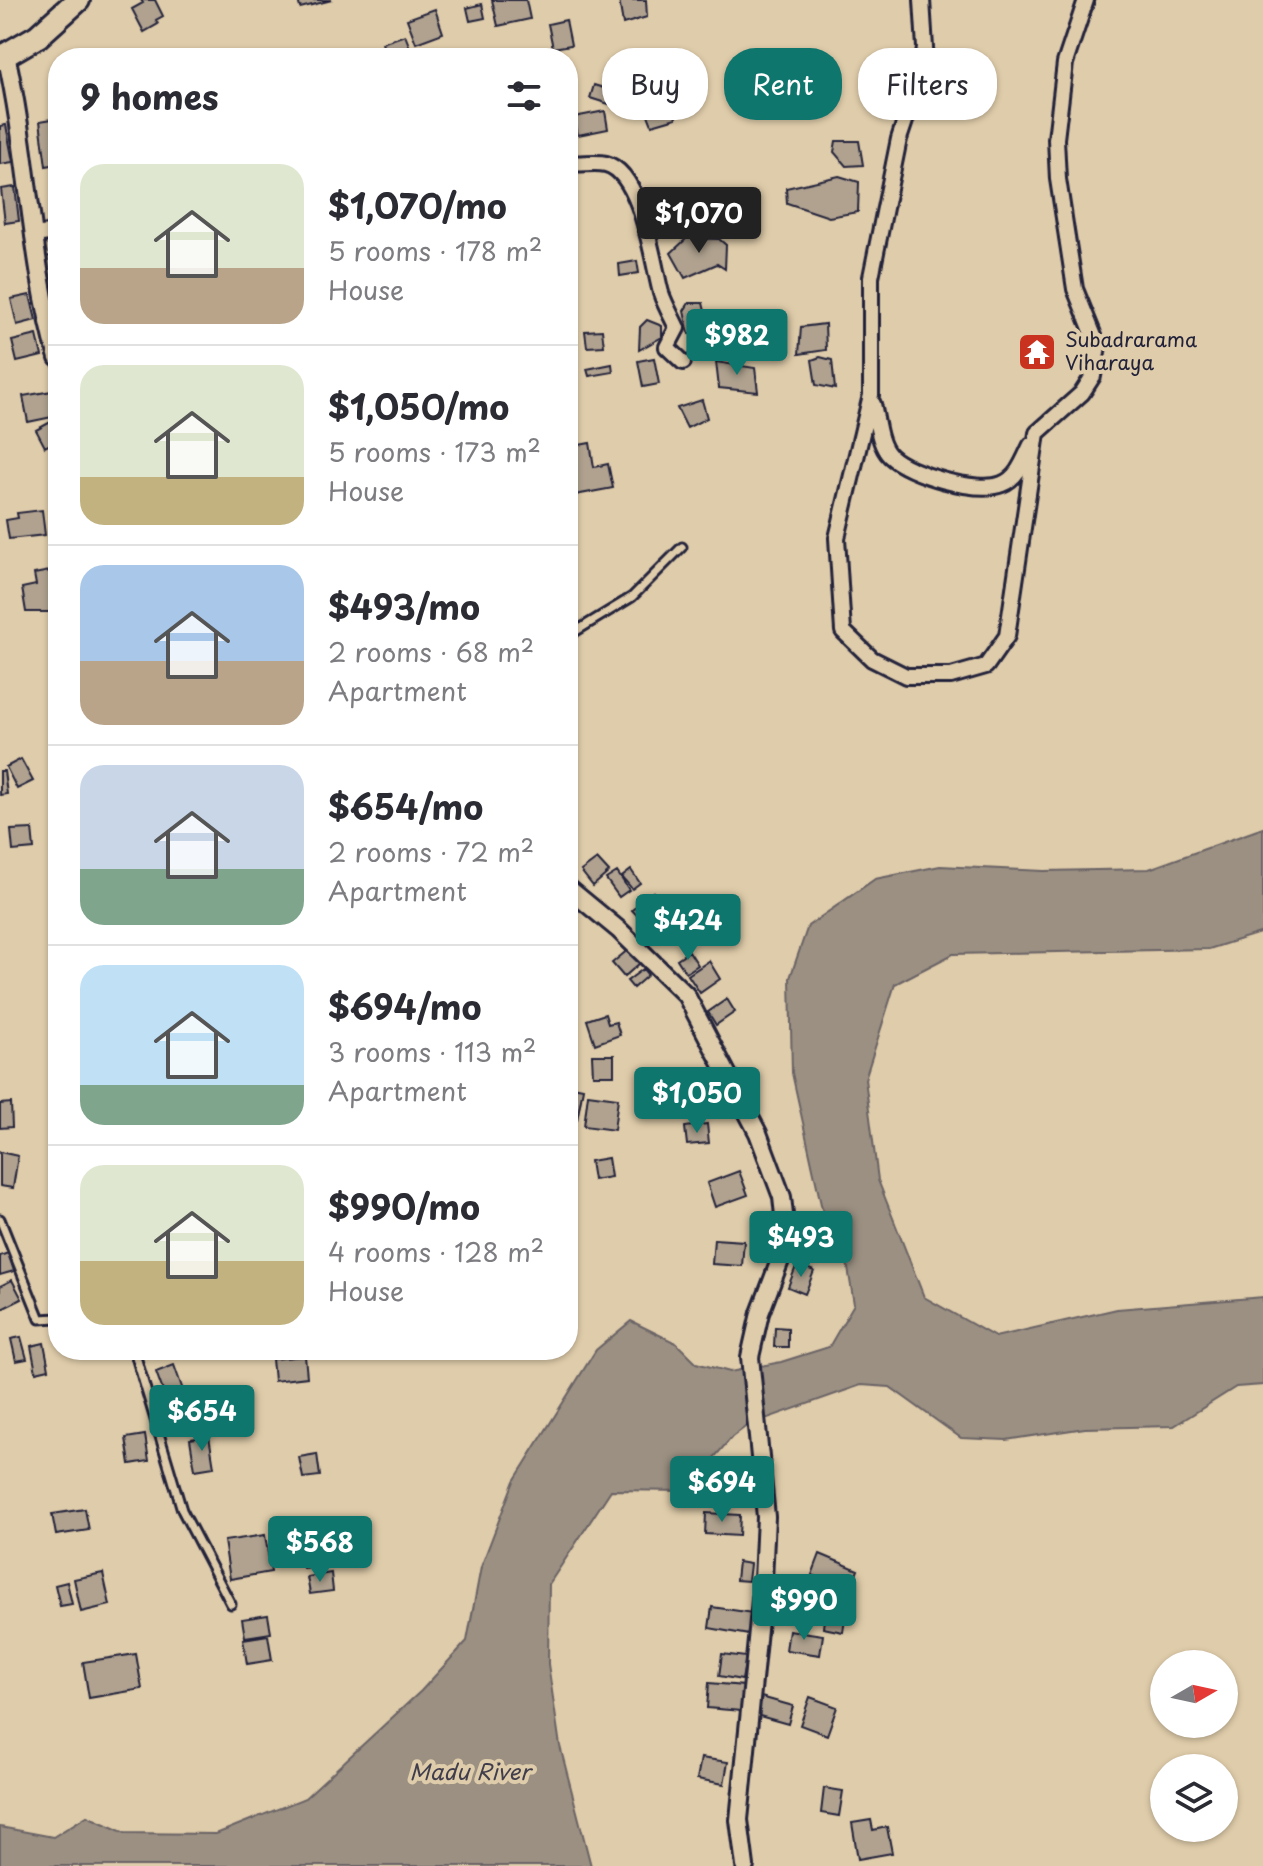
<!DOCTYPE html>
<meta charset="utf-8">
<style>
:root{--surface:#fff;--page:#f2f2f3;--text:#2b2b33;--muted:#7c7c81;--line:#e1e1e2;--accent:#0f766e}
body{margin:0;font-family:"Playpen Sans",sans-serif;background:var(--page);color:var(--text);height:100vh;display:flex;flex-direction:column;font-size:30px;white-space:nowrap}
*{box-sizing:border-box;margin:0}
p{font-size:26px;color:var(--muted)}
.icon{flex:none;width:44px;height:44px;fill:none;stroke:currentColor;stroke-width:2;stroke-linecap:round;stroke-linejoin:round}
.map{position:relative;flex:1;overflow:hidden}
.side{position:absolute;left:48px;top:48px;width:530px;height:1312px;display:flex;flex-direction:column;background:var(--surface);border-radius:32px;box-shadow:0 2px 6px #0004}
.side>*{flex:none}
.hud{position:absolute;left:602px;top:48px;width:540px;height:72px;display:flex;gap:16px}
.needle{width:52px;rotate:81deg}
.buttons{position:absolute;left:1150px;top:1650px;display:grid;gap:16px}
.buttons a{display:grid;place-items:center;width:88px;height:88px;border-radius:50%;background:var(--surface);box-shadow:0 2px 6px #0004;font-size:40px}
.price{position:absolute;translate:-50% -68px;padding:0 18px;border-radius:8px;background:var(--accent);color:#fff;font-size:26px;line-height:52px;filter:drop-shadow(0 2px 4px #0008)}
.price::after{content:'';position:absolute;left:50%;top:48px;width:24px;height:18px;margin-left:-12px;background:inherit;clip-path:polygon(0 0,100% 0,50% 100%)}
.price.active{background:#222;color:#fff}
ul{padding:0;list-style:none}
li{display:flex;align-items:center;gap:24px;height:200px;padding:0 32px}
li+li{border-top:2px solid var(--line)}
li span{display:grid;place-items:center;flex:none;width:224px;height:160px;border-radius:24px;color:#555}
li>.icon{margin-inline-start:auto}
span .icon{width:96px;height:96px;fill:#fffc;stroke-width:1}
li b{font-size:34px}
h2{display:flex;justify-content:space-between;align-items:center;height:96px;padding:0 32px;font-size:34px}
.pill{padding:0 28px;border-radius:32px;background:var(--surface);box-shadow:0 2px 6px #0004;font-size:28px;line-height:72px}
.pill.active{background:var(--accent);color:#fff}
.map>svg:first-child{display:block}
.water{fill:#9b9082;stroke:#6b6466;stroke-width:2}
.building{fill:#b0a28f;stroke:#22223b;stroke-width:2}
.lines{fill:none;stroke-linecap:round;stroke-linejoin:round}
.service-casing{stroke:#22223b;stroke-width:13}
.minor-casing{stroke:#22223b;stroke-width:20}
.tertiary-casing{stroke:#22223b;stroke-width:22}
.trunk-casing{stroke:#22223b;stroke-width:28}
.service{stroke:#dfccaa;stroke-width:7}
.minor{stroke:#dfccaa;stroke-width:14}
.tertiary{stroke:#dfccaa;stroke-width:16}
.trunk{stroke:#dfccaa;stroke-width:22}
.labels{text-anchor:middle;stroke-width:8;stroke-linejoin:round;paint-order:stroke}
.poi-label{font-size:20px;fill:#22223b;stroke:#dfccaa;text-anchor:start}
.water-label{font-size:22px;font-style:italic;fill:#403e4d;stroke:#dfccaa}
</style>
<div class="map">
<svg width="1263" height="1866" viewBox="0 0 1263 1866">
<rect width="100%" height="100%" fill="#dfccaa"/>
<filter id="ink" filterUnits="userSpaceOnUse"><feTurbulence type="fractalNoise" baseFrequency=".0125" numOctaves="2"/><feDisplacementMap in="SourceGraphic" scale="16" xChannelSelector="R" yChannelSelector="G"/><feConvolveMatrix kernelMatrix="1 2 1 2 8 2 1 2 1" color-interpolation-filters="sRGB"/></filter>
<g filter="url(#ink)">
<path class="water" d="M1263 828V932L1209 949 953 954 895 984 865 1079 878 1180 924 1297 995 1337 1117 1309 1263 1297V1385L1236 1387 1174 1426 1085 1428 1006 1440 961 1438 890 1387 861 1385 748 1425 732 1437 685 1491 611 1490 549 1584 548 1664 560 1746 591 1866H0V1827L53 1837 87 1816 125 1833 216 1834 305 1798 421 1691 467 1641 481 1567 514 1481 596 1350 631 1321 676 1343 696 1363 730 1372 781 1362 829 1347 854 1304 842 1232 822 1209 792 1073 790 978 808 926 875 879 940 866 1044 871 1149 869Z"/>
<path class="building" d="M141 0H155L163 16 156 20 158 24 144 32 132 9 143 3Z
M298 0H332L300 8Z
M492 0H526L530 19 498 26Z
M619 0H646L647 17 623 24Z
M482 4 485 18 470 21 467 8Z
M435 9 443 33 416 43 407 19Z
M566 20 571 45 553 48 548 24Z
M405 35 414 58H387L382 43Z
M666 67 669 81 674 79 678 98 672 99 676 118 652 125 638 89 641 76Z
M594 85 616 92 612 105 590 98Z
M605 111 608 129 578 135 574 117Z
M52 119 55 138H58V164L46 166 40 121Z
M6 125 13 162 0 164V126Z
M836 141H859L863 165 846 166 834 152Z
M839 176 859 182 858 212 829 217 787 203 786 188Z
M15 187 19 221 5 223 1 189Z
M687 238 719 239 726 245 725 269 717 264 685 278 671 253Z
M58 255V291L50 293 44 257Z
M637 261 639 273 620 276 619 264Z
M30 295 36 320 17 325 11 299Z
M689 303H703L711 335 689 334 684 311Z
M647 320 662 326V337L639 350 640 327Z
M825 324 826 350 799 354 801 327Z
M602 330 604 346 587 347 585 331Z
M37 335 42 356 17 362 12 341Z
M820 357 832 360 835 389 816 385 812 360Z
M654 358 659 384 643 387 638 361Z
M716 362 755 368 758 392 719 388Z
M612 364 613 372 589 376 587 369Z
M52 391 57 416 28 422 23 396Z
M702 400 707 418 687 428 677 408Z
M58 418V440L45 447 36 430Z
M590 443 594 467 608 464 613 488 575 495 568 447Z
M42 510 45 535 9 539 6 520 18 518 17 513Z
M55 570 58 612H26L22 588 36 585 34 574Z
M21 759 33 781 17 789 6 767Z
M0 771H4L7 794 0 795Z
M32 829 34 849 13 851 11 830Z
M597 859 609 872 593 886 581 871Z
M631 870 640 883 632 889 622 877Z
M617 872 629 890 619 897 606 879Z
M653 892 667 907 647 926 632 910Z
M629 949 640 963 624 977 612 963Z
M689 951 698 965 686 973 677 959Z
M709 961 720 979 700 993 688 975Z
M643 969 648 975 633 988 627 981Z
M727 999 735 1012 716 1025 708 1012Z
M605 1014 608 1024 616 1022 620 1035 595 1044 587 1020Z
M592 1055H614V1075H593Z
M687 1077 695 1090 676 1103 667 1089Z
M568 1085 583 1088 577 1120 568 1119Z
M588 1094 618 1098 614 1130 584 1126Z
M11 1103 12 1127 0 1128V1104Z
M707 1124 709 1143 687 1145 685 1127Z
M0 1152 18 1156 13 1188 0 1186Z
M608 1158 611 1177 593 1180 590 1161Z
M739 1171 748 1195 715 1207 707 1183Z
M714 1239 744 1241 742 1266 712 1264Z
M8 1253 14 1271 0 1275V1256Z
M797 1264 814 1271 805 1294 788 1287Z
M12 1280 22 1299 0 1310V1286Z
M775 1327 788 1328V1347H774Z
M21 1337 27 1359 16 1361 11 1339Z
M44 1343 49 1369 36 1372 31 1346Z
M305 1356 307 1377 274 1381 272 1359Z
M174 1365 184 1393 166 1399 156 1372Z
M145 1435 149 1461 130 1464 126 1438Z
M209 1436 214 1467 195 1470 190 1439Z
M317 1454 320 1476 303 1478 299 1457Z
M85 1509 89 1530 56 1535 52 1514Z
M706 1513 740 1515 739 1536 705 1534Z
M265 1535 271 1572 230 1579 224 1541Z
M333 1545 335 1565 303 1568 301 1548Z
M820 1554 858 1570 850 1590 812 1575Z
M738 1562 750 1564 748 1581 736 1580Z
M103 1573 110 1605 81 1612 74 1579Z
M331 1573 333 1591 310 1594 307 1577Z
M784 1579 803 1583 798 1604 779 1601Z
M67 1582 72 1604 60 1606 55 1585Z
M806 1598 847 1606 843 1632 823 1628 824 1619 803 1615Z
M712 1607 753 1613 749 1635 709 1628Z
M268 1615 271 1633 245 1637 242 1619Z
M789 1630 823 1635 820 1655 786 1650Z
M268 1635 272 1660 247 1664 243 1639Z
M136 1654 142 1689 89 1698 83 1662Z
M722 1654 746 1657 742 1680 719 1676Z
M709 1683 744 1686 741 1711 707 1708Z
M761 1697 793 1706 788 1724 756 1715Z
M810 1697 837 1707 827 1735 800 1725Z
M701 1758 728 1762 724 1784 697 1779Z
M824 1788 843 1791 839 1816 821 1813Z
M871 1820 873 1830 887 1827 892 1853 858 1859 852 1823Z"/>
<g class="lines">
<g class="service-casing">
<path id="service" d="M568 636 632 597 682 547
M0 1219 40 1319 58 1318
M134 1350 182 1510 231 1604"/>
</g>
<g class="minor-casing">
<path id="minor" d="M922 0 925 48 922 70 899 139 871 277V395L837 538 843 631 872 659 906 676H951L986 666 1007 636 1037 433 1082 393 1093 376 1098 346 1075 289 1058 179 1056 139 1065 63 1086 0
M568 163C580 165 595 161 606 164 642 173 653 264 661 293 665 305 672 317 677 328L667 347 683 362
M33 235 58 232
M873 404C877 419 878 444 890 456 909 474 977 494 1002 484 1018 478 1024 459 1031 445"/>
</g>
<g class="tertiary-casing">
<path id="tertiary" d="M6 55C29 156 30 259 58 358
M568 888 619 930 686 995 758 1133 782 1197 787 1242 760 1313 750 1357 766 1517 763 1580 739 1820 745 1866"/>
</g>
<g class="trunk-casing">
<path id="trunk" d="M0 58 38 36 78 0"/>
</g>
<use href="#service" class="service"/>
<use href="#minor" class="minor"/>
<use href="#tertiary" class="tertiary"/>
<use href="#trunk" class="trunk"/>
</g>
</g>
<defs>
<g id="temple-square" transform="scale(2)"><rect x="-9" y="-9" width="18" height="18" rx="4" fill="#c8321e" stroke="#dfccaa"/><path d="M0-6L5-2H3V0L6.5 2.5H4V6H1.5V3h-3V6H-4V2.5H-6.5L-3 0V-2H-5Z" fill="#fff"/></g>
</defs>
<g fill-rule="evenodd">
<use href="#temple-square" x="1037" y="352"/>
</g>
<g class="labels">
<g class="poi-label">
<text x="1065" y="347">Subadrarama<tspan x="1065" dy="23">Viharaya</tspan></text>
</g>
<g class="water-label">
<text x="470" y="1780">Madu River</text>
</g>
</g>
</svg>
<div class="buttons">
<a><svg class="needle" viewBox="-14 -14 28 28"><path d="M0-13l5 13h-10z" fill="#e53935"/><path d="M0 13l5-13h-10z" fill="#7c7c81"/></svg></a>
<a><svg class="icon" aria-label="layers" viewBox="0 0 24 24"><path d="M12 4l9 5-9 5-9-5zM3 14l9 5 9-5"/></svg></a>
</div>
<b class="price active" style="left:699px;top:255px">$1,070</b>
<b class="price" style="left:737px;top:377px">$982</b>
<b class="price" style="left:688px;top:962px">$424</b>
<b class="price" style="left:697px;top:1135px">$1,050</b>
<b class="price" style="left:801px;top:1279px">$493</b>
<b class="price" style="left:202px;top:1453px">$654</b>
<b class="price" style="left:722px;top:1524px">$694</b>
<b class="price" style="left:320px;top:1584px">$568</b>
<b class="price" style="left:804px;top:1642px">$990</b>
<div class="hud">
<a class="pill">Buy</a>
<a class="pill active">Rent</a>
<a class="pill">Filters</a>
</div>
<section class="side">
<h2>9 homes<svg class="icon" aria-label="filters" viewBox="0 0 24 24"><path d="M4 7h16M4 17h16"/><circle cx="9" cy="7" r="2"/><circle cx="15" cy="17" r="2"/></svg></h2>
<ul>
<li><span style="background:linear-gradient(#dfe7d0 65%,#b9a48a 0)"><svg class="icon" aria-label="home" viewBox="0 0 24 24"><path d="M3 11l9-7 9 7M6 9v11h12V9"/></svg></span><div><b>$1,070/mo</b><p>5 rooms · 178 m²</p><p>House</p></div></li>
<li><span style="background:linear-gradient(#dfe7d0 70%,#c2b280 0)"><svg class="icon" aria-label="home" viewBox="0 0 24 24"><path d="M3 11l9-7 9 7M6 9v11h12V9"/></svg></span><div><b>$1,050/mo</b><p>5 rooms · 173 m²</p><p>House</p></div></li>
<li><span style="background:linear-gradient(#a9c7e8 60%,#b9a48a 0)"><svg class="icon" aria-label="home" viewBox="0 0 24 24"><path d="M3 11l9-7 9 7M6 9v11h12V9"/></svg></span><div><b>$493/mo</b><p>2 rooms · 68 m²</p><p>Apartment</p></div></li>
<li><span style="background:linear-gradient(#c9d6e8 65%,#7fa58c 0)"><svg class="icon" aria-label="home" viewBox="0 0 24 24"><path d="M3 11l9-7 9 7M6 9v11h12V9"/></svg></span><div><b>$654/mo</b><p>2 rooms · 72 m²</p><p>Apartment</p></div></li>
<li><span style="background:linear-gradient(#bfe0f5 75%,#7fa58c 0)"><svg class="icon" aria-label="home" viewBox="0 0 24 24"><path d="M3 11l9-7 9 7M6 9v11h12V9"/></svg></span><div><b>$694/mo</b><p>3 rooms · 113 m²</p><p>Apartment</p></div></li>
<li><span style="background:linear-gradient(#dfe7d0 60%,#c2b280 0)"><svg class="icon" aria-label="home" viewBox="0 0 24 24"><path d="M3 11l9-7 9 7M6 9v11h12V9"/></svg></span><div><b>$990/mo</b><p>4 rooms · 128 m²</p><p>House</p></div></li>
</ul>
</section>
</div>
